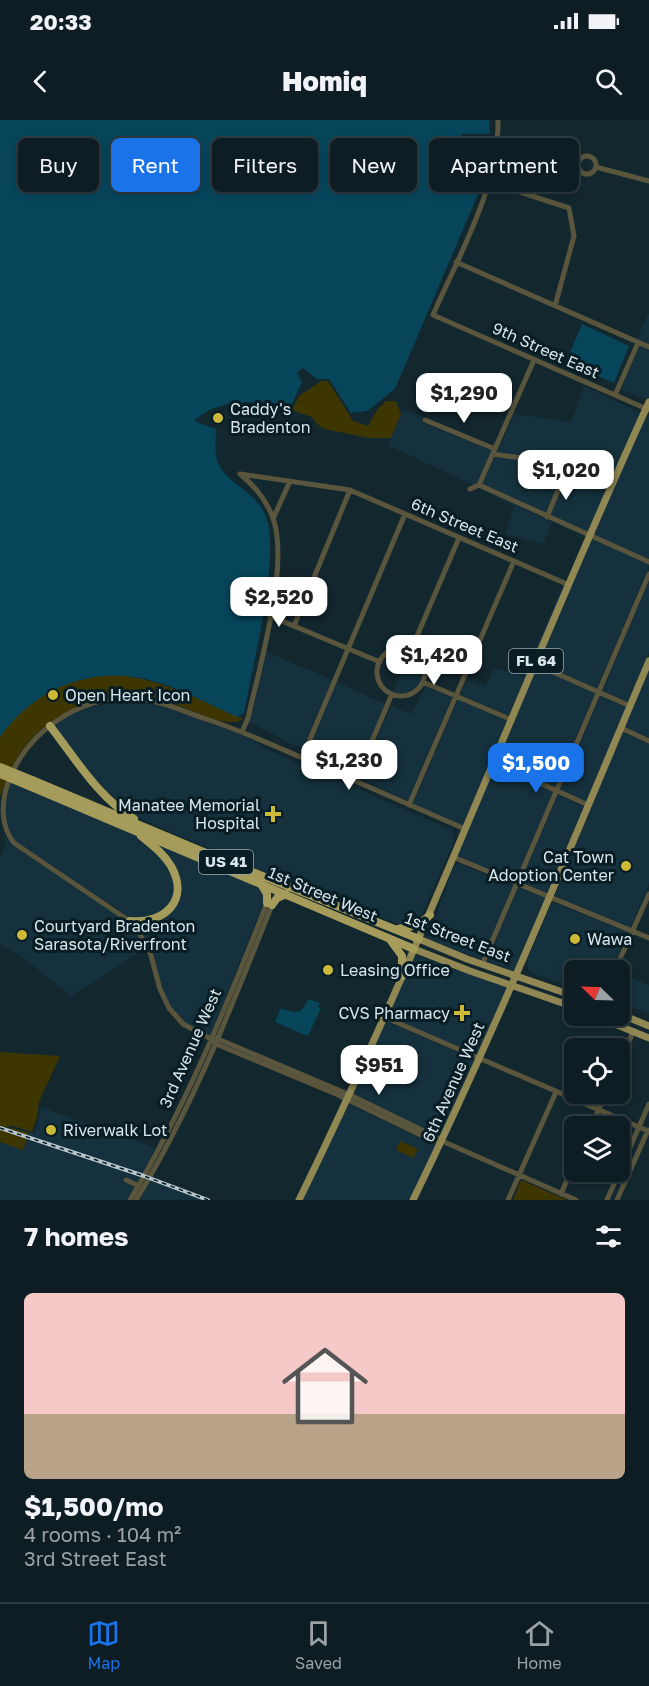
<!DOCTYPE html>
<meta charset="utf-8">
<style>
:root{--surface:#0e1d23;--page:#1c2a30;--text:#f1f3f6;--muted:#9ba2a6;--line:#2e3b41;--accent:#1a73e8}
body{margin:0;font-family:"Golos Text",sans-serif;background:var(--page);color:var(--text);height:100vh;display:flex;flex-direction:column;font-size:22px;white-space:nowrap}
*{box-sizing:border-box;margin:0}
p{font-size:20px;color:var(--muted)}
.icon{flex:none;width:33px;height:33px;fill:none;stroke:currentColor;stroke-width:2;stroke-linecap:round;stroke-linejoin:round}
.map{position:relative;height:1080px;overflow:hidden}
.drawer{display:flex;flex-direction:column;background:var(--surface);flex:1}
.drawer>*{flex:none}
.guide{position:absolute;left:18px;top:18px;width:614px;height:54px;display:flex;gap:12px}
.needle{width:39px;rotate:293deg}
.buttons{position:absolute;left:564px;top:840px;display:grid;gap:12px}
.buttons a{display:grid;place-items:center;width:66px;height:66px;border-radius:9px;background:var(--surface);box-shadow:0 3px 9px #0003,0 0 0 2px var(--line);font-size:30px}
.price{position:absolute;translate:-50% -51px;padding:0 14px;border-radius:12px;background:#fff;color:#222;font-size:20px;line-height:39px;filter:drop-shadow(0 2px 3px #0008)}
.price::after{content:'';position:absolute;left:50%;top:36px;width:18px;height:14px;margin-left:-9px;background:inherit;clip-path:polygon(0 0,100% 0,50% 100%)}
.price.on{background:var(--accent);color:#fff}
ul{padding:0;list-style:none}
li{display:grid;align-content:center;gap:12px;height:318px;padding:0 24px}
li+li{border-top:2px solid var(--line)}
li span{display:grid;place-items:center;height:186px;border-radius:9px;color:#555}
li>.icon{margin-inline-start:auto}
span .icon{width:108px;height:108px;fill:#fffc;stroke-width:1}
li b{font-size:26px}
h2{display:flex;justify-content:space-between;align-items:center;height:72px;padding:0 24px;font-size:26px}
.tag{padding:0 21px;border-radius:9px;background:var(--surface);box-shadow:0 3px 9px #0003,0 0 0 2px var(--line);font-size:21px;line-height:54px}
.tag.on{background:var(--accent);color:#fff}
.status{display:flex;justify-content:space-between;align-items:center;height:42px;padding:0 30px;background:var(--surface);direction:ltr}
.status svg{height:16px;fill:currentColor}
header{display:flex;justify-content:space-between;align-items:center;height:78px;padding:0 24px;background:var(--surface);font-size:27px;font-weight:800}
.dock{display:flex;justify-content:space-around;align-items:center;height:84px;border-top:2px solid var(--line);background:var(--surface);font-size:16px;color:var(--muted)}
.dock a{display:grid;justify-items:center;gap:3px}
.dock .on{color:var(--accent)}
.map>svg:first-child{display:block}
.built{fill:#15313d}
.green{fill:#3e3600}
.water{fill:#07455b}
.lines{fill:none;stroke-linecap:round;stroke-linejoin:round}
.minor{stroke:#5a563d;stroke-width:5}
.major{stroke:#908753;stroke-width:7}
.highway{stroke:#a59b5b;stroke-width:8}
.rail-casing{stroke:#b7c4cb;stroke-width:4}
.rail{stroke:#091d25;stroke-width:1.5;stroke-dasharray:4.5;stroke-linecap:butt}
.highway-bridge{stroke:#a59b5b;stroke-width:8}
.poi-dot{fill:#ccb938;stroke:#091d25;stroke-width:2}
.labels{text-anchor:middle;stroke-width:6;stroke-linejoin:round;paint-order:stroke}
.shield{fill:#091d25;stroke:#9ba9b0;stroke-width:1.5}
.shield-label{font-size:15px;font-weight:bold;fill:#d9e5eb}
.street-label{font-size:16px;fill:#d9e5eb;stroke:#091d25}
.poi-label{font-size:16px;fill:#d9e5eb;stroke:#091d25;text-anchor:start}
</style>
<div class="status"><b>20:33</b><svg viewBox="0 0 49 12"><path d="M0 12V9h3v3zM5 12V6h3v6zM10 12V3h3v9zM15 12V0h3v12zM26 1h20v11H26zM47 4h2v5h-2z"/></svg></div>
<header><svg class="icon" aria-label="back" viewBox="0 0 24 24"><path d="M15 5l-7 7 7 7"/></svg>Homiq<svg class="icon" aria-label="search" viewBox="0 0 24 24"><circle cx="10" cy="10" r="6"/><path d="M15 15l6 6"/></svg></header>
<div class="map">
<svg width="649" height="1080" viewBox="0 0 649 1080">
<rect width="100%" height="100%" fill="#13272f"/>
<path class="built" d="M648 194H649V224L637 219Z
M640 226 649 230V276L647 280 621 269Z
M584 266 641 293 616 351 497 332 514 294 571 302Z
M403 289 423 297 421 302 492 330 477 363 473 365 388 325Z
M646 295 649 296V440L594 415Z
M495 337 614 356 589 413 550 395 566 356 561 355 545 393 482 364Z
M479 368 552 402 543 424 505 414 514 387Z
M592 419 649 445 597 569 539 543Z
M649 461V533L628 583 602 571Z
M563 465 566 466 510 596 460 575 467 559 485 567 495 548 523 557Z
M265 531 332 560 302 629 249 602Z
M410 532 417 536 421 544 423 553 421 562 409 572 400 574 393 572Z
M537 547 595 573 555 668 497 641Z
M649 548V618L624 607Z
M337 562 385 584 355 656 307 632Z
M426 566 452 577 408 681 360 659 391 586 411 594Z
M600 576 626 587 586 682 560 670Z
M458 579 508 601 463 706 413 684Z
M122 581 154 583 224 608 257 622 260 626 268 630 452 710 454 714V722L421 796 417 801 405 805 398 804 330 776 295 765 131 695 108 677 56 608 58 603 66 598 87 588Z
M622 612 649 624V764L630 808 555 776Z
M495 645 553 672 515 761 457 736Z
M12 661 64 686 133 713 163 739 174 760V774L167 788 151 797 131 798 15 721 12 718 4 699 7 678Z
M558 675 584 687 548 774 520 763Z
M1 710 12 725 130 803 135 808 146 828 71 876 20 835 0 824V737L7 724Z
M149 719 213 746 262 770 264 772V782L210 916 184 902 171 887 162 868 153 832 138 804 163 798 180 767Z
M457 743 513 766 481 840 428 819 452 751Z
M518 768 546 778 515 850H512L487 842Z
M552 782 628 812 612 850H574V867L533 854 529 850 527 840Z
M415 835 507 867 477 935 388 896Z
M620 853 649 865V893L620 883Z
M386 901 475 940 440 1017 354 974Z
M349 984 432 1024H437L410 1080H303Z
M41 987 156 1028 137 1062 124 1057 123 1062 135 1067 127 1080H0V1022L23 1030 29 1013H35Z
M152 1058 167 1064 208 1080H139Z"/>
<path class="green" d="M321 261H328L353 301 368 306 377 290 386 281H396L401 294 391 318H369L324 309 316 303 312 297 288 289 294 286 299 276Z
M108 555C156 555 200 580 243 599 226 611 183 585 164 580 106 565 39 592 12 647 7 657 4 667 0 677 0 665 0 626 0 617 2 611 10 604 14 599 39 571 72 559 108 555Z
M0 932 60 936 39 982 37 997 32 1012 10 1005 9 1007 0 1008Z
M12 1008 29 1013 23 1030 0 1022V1010Z
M400 1021 418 1029 413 1038 396 1030Z
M521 1060 567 1080H513Z"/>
<path class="water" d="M0 0H489L490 14H462L458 27 474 37 485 58 395 269 367 291 351 293 329 259H317L303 248 297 253 302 262 292 284C259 283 220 276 194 301L216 309C216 317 215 327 216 336 220 361 254 369 265 394 282 434 252 547 244 593L237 597C210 585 182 569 153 561 94 544 35 567 0 617Z
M582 204 629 226 614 263 566 242Z
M308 879 320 883 318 887 321 888 308 916 275 902 281 888C296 894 302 895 308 879Z"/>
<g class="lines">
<path class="minor" d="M498 0C499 67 459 135 433 195L649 290
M578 45a9 9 0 1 1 18 0a9 9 0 1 1-18 0Z
M596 47 649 61
M489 62 569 88 574 116 555 186
M456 142 649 227
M615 275 638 223
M425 300 495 329
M493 334 605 350 617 355
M240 354 350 370 569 465
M240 354C255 366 266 379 273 398 290 445 259 548 248 598L242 612
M479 365 534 240
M470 369 479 365 649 442
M547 397 563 358
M273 399 290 361
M270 496 380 542
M294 506 350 370
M377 552a24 24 0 1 1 48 0a24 24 0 1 1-48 0Z
M411 530 459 418
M535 544 630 586
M423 562 512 600
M621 608 649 621
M302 638 405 394
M494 642 588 685
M355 661 392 574
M409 685 514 441
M453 737 649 818
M482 845 649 454
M615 850 649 774
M384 897 648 1011
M211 919H218L350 975 430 1014 442 1021 576 1080
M620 942 633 912
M591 1006 606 974
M442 1021H433L336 974 216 924 211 919 183 904 169 888 160 869 150 832 134 804 14 723C0 706 1 681 9 660 28 611 79 577 130 578 159 579 182 591 209 600 245 612 279 628 314 643 365 665 415 687 465 709
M126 1060 139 1066
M561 1074 574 1043
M130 1080C186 986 227 885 267 783
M136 1080C193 987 232 886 272 785
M508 1080 556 972
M607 1080 649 984
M617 1080 648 1010"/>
<path class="major" d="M419 819 467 839 574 876
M414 829 470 851 574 887
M620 894 649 906
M595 896 649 918
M299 1080C427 819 528 546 649 282
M413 1080C499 903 573 721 649 541"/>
<path class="highway" d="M50 606C76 639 97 676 134 699
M32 660 225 741 419 819
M29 666 414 829
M261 764 267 774V783
M272 785 277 778 286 774
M130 801C165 804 190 780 171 746 163 733 152 725 141 716
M398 809 418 805 430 795
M391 821 402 836V856"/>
<g class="rail-casing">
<path id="rail" d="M0 1008 144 1056 208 1080"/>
</g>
<use href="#rail" class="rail"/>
<path class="highway-bridge" d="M0 647 32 660
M0 654 29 666"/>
</g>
<g class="poi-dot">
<circle cx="218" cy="298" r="6"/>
<circle cx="53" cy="575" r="6"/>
<path d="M270 685h6v6h6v6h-6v6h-6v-6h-6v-6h6z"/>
<circle cx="626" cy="746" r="6"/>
<circle cx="22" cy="815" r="6"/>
<circle cx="575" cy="819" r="6"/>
<circle cx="328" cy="850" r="6"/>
<path d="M459 884h6v6h6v6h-6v6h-6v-6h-6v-6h6z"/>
<circle cx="51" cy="1010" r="6"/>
</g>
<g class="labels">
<g class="shield">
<rect x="509" y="529" width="54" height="24" rx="4.5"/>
<rect x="199" y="730" width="54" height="24" rx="4.5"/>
</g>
<g class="shield-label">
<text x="536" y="546">FL 64</text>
<text x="226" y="747">US 41</text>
</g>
<g class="street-label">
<text transform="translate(546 230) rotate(24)" y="6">9th Street East</text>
<text transform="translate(465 405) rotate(23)" y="6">6th Street East</text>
<text transform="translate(323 774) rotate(23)" y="6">1st Street West</text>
<text transform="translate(458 817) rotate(21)" y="6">1st Street East</text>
<text transform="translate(190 928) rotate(-66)" y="6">3rd Avenue West</text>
<text transform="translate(453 962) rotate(-66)" y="6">6th Avenue West</text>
</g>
<g class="poi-label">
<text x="230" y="295">Caddy's<tspan x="230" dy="18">Bradenton</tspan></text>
<text x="65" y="581">Open Heart Icon</text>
<text x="260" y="691" text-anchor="end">Manatee Memorial<tspan x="260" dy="18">Hospital</tspan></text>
<text x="614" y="743" text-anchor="end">Cat Town<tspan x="614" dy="18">Adoption Center</tspan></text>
<text x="34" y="812">Courtyard Bradenton<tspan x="34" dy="18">Sarasota/Riverfront</tspan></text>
<text x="587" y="825">Wawa</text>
<text x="340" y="856">Leasing Office</text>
<text x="450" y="899" text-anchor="end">CVS Pharmacy</text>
<text x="63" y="1016">Riverwalk Lot</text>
</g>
</g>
</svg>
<div class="buttons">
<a><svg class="needle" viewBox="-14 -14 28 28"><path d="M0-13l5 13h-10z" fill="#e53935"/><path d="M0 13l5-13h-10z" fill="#9ba2a6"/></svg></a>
<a><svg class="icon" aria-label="locate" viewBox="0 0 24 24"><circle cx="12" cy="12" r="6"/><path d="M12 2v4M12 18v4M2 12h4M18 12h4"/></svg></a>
<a><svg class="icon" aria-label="layers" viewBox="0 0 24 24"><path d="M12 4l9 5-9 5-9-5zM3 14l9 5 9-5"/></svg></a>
</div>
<b class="price" style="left:464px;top:304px">$1,290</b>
<b class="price" style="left:566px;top:381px">$1,020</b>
<b class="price" style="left:279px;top:508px">$2,520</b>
<b class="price" style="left:434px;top:566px">$1,420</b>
<b class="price" style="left:349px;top:671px">$1,230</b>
<b class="price on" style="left:536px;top:674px">$1,500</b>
<b class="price" style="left:379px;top:976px">$951</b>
<div class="guide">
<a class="tag">Buy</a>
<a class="tag on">Rent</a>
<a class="tag">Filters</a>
<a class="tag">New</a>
<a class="tag">Apartment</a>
</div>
</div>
<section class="drawer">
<h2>7 homes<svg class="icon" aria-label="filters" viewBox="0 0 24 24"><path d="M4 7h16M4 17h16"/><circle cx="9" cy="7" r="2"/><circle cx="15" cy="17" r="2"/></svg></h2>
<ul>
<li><span style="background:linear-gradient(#f6c9c9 65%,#b9a48a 0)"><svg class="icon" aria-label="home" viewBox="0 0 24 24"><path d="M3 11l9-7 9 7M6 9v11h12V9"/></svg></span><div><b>$1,500/mo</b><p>4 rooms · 104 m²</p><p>3rd Street East</p></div></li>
</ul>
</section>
<nav class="dock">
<a class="on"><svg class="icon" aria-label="map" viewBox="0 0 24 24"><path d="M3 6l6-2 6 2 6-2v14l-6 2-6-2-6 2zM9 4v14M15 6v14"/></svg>Map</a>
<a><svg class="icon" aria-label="saved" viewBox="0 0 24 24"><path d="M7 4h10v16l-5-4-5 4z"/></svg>Saved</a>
<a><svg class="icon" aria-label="home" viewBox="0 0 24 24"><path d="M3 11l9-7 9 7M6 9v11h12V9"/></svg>Home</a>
</nav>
